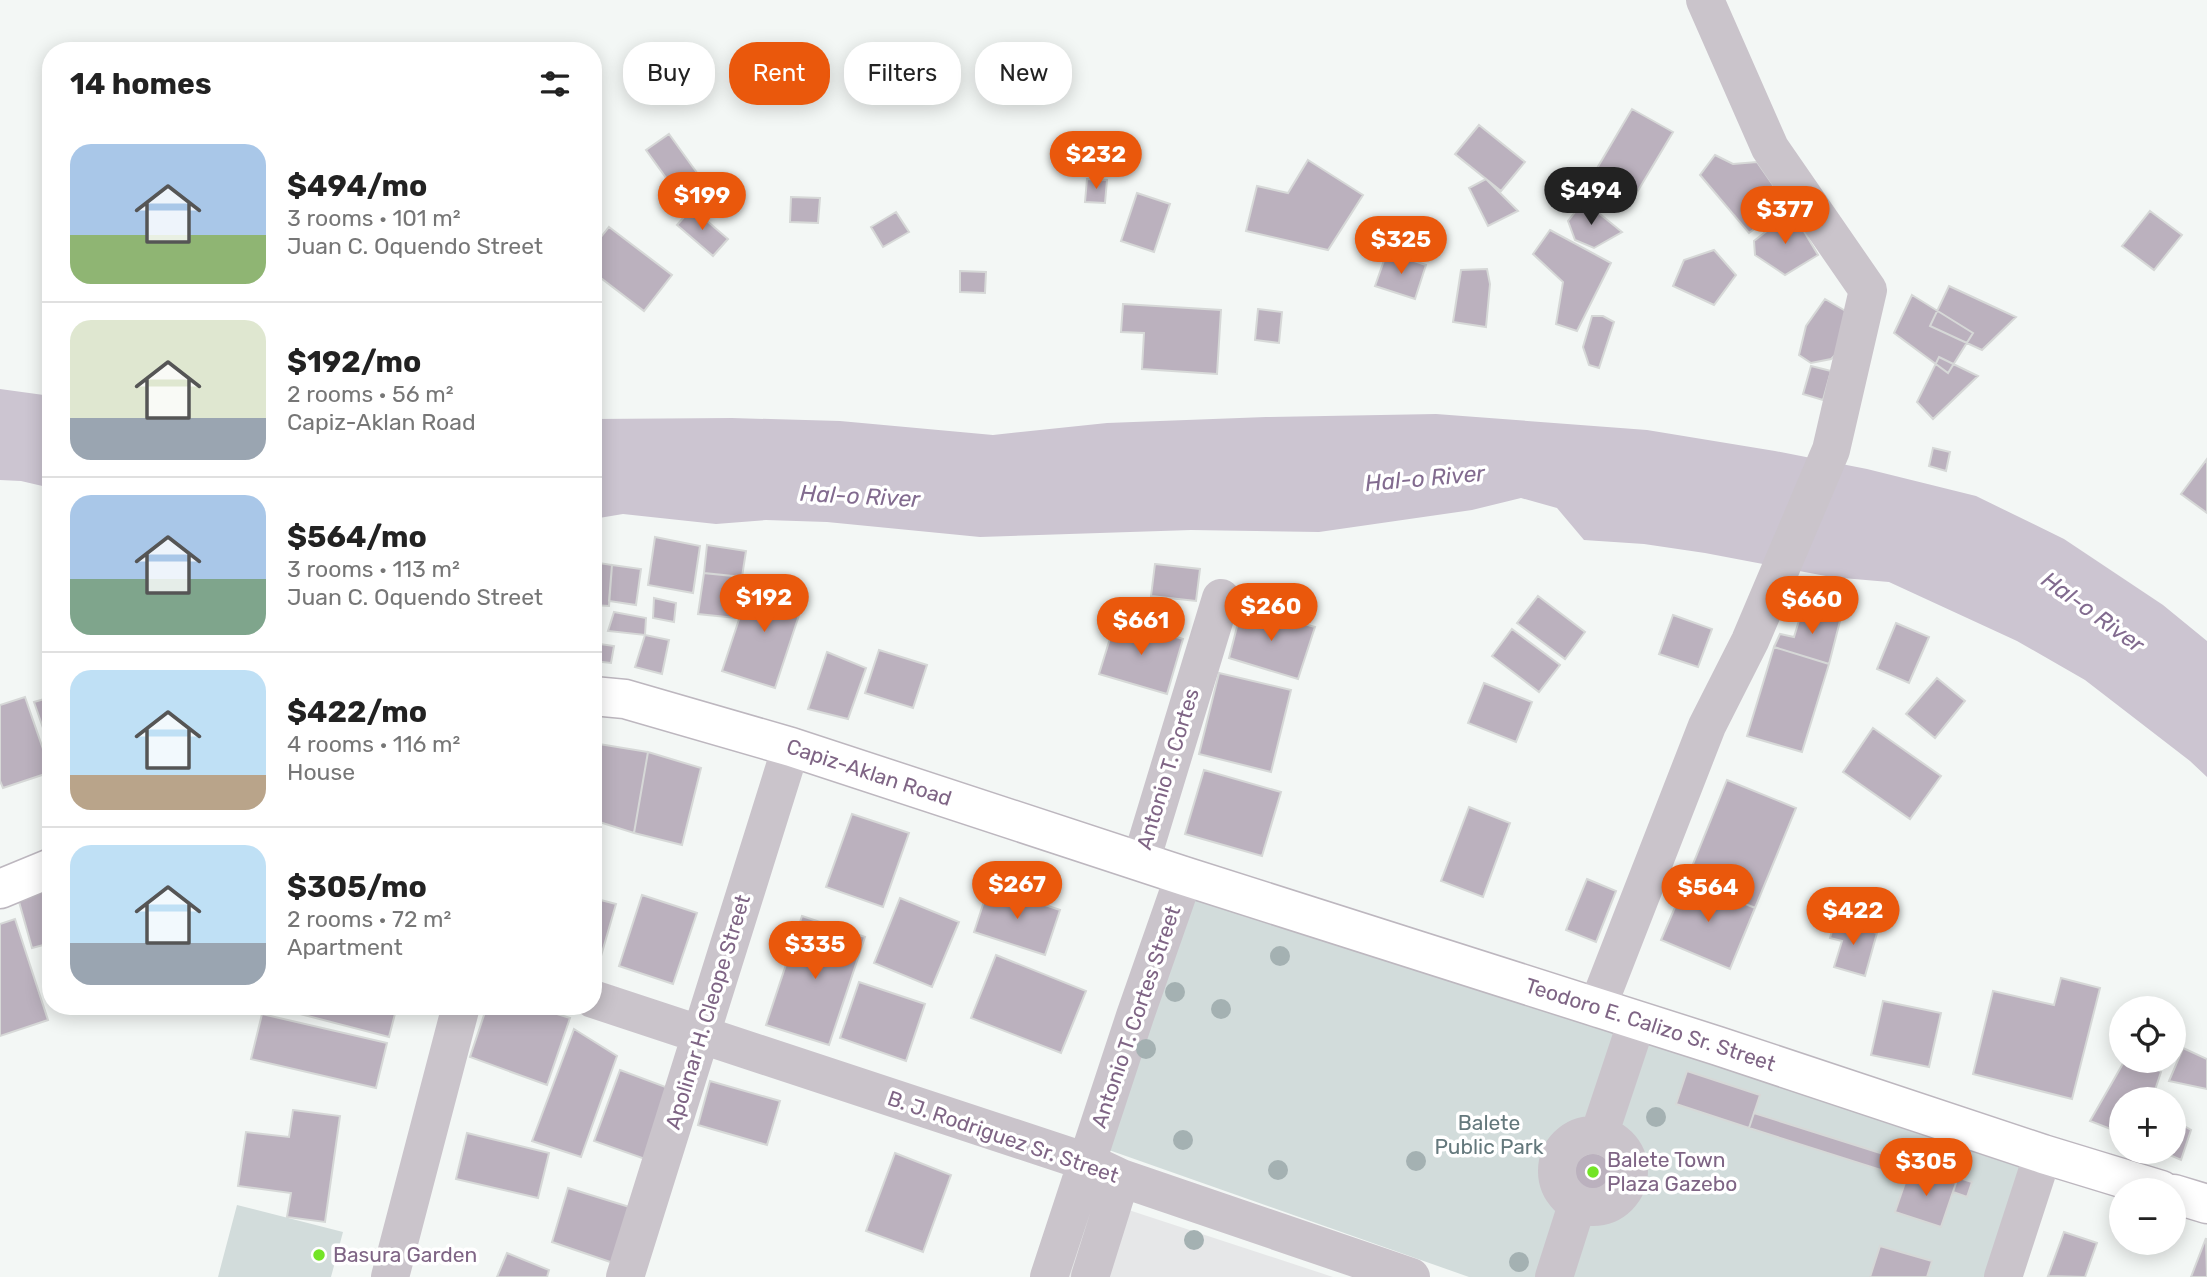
<!DOCTYPE html>
<meta charset="utf-8">
<style>
:root{--surface:#fff;--page:#f6f6f6;--text:#222;--muted:#767676;--line:#e0e0e0;--accent:#ea580c}
body{margin:0;font-family:Rubik,sans-serif;background:var(--page);color:var(--text);height:100vh;display:flex;flex-direction:column;font-size:26px;white-space:nowrap}
*{box-sizing:border-box;margin:0}
p{font-size:23px;color:var(--muted)}
.icon{flex:none;width:38px;height:38px;fill:none;stroke:currentColor;stroke-width:2;stroke-linecap:round;stroke-linejoin:round}
.map{position:relative;flex:1;overflow:hidden}
.sheet{position:absolute;left:42px;top:42px;width:560px;height:973px;display:flex;flex-direction:column;background:var(--surface);border-radius:28px;box-shadow:0 4px 18px #0003}
.sheet>*{flex:none}
.banner{position:absolute;left:623px;top:42px;width:665px;height:63px;display:flex;gap:14px}
.fabs{position:absolute;left:2109px;top:996px;display:grid;gap:14px}
.fabs a{display:grid;place-items:center;width:77px;height:77px;border-radius:50%;background:var(--surface);box-shadow:0 4px 18px #0003;font-size:35px}
.price{position:absolute;translate:-50% -60px;padding:0 16px;border-radius:24px;background:var(--accent);color:#fff;font-size:23px;line-height:46px;filter:drop-shadow(0 2px 4px #0008)}
.price::after{content:'';position:absolute;left:50%;top:42px;width:21px;height:16px;margin-left:-10px;background:inherit;clip-path:polygon(0 0,100% 0,50% 100%)}
.price.active{background:#222;color:#fff}
ul{padding:0;list-style:none}
li{display:flex;align-items:center;gap:21px;height:175px;padding:0 28px}
li+li{border-top:2px solid var(--line)}
li span{display:grid;place-items:center;flex:none;width:196px;height:140px;border-radius:21px;color:#555}
li>.icon{margin-inline-start:auto}
span .icon{width:84px;height:84px;fill:#fffc;stroke-width:1}
li b{font-size:30px}
h2{display:flex;justify-content:space-between;align-items:center;height:84px;padding:0 28px;font-size:30px}
.chip{padding:0 24px;border-radius:28px;background:var(--surface);box-shadow:0 4px 18px #0003;font-size:24px;line-height:63px}
.chip.active{background:var(--accent);color:#fff}
.map>svg:first-child{display:block}
.built{fill:#e6e7e8}
.green{fill:#d2dcdb}
.water{fill:#ccc5d1}
.building{fill:#bbb1be;stroke:#d6d8d7;stroke-width:2}
.lines{fill:none;stroke-linecap:round;stroke-linejoin:round}
.major-casing{stroke:#bdb7bf;stroke-width:41}
.minor{stroke:#cac4cb;stroke-width:38}
.major{stroke:#fff;stroke-width:38}
.tree{fill:#a4b1b2}
.poi-dot{fill:#73e426;stroke:#fff;stroke-width:2.5}
.labels{text-anchor:middle;stroke-width:7;stroke-linejoin:round;paint-order:stroke}
.street-label{font-size:21px;fill:#7f6585;stroke:#fff}
.park-label{font-size:21px;fill:#64787c;stroke:#fff}
.poi-label{font-size:21px;fill:#7f6585;stroke:#fff;text-anchor:start}
.water-label{font-size:23px;font-style:italic;fill:#826b8f;stroke:#fff}
</style>
<div class="map">
<svg width="2207" height="1277" viewBox="0 0 2207 1277">
<rect width="100%" height="100%" fill="#f3f7f5"/>
<path class="built" d="M1089 1197 1333 1277H1060Z"/>
<path class="green" d="M1191 891 2025 1163 1987 1277H1469L1106 1149Z
M237 1205 343 1232 331 1277H218Z"/>
<path class="water" d="M0 389 51 396V488L21 481 0 480Z
M1436 414 1647 430 1775 451 1867 469 1976 496 2064 539 2163 605 2207 641V777L2190 761 2085 680 2017 641 1889 582 1831 577 1705 553 1644 544 1584 540 1557 508 1521 498 1472 510 1319 532 1191 530 980 537 827 522 766 520 716 524 623 514 593 519V419L732 418 840 421 993 435 1107 423 1266 417Z"/>
<path class="building" d="M1632 109 1673 132 1636 194 1596 170Z
M1479 125 1525 162 1501 191 1455 154Z
M669 134 700 177 677 193 646 150Z
M1715 155 1733 164 1757 162 1787 205 1749 233 1700 175Z
M1308 160 1363 195 1328 250 1246 231 1257 186 1288 193Z
M1087 179 1107 180 1105 203 1085 202Z
M1486 179 1518 211 1488 226 1469 188Z
M1137 193 1170 204 1154 252 1121 241Z
M791 197 820 198 818 223 790 222Z
M1584 201 1622 232 1594 248 1575 240 1568 221Z
M692 208 728 239 713 256 677 225Z
M1792 211 1818 255 1785 275 1755 255 1754 241Z
M2150 211 2182 235 2154 270 2122 246Z
M896 212 909 232 883 247 871 227Z
M609 227 672 275 644 311 593 272V247Z
M1550 230 1611 263 1577 331 1556 324 1563 282 1533 254Z
M1714 250 1736 275 1714 305 1673 286 1684 260Z
M1387 252 1426 265 1415 299 1375 286Z
M1487 269 1490 284 1486 327 1453 322 1461 270Z
M960 271 986 272 985 293 960 292Z
M1949 286 2016 317 1982 350 1930 326Z
M1912 295 1973 333 1948 373 1894 333Z
M1825 299 1849 313 1850 341 1831 359 1811 363 1799 355 1806 326Z
M1123 304 1221 310 1217 374 1142 369 1144 333 1121 332Z
M1258 309 1282 312 1279 343 1255 340Z
M1592 316H1603L1614 322 1599 368 1589 365 1583 347Z
M1939 357 1978 376 1933 419 1917 402Z
M1811 366 1831 371 1823 400 1803 394Z
M1933 448 1950 452 1946 471 1929 466Z
M2207 459V513L2181 494Z
M655 537 700 546 693 593 648 585Z
M707 545 746 551 742 577 704 573Z
M593 562 612 565 609 606 593 605Z
M1155 564 1200 569 1196 601 1151 596Z
M612 565 641 569 636 605 609 601Z
M704 573 742 577 736 618 698 614Z
M752 580 805 597 775 688 722 671Z
M1538 596 1585 632 1565 659 1517 623Z
M654 598 676 603 674 622 653 618Z
M1242 607 1315 627 1298 679 1229 658Z
M1803 607 1841 617 1829 664 1774 647 1780 634 1794 637Z
M614 612 646 618 645 635 608 631Z
M1673 615 1712 629 1698 667 1659 654Z
M1116 619 1183 639 1167 694 1099 674Z
M1896 623 1929 637 1909 683 1877 669Z
M1512 629 1560 665 1539 692 1492 656Z
M645 635 669 640 662 674 635 667Z
M593 643 614 646 611 663 593 661Z
M1774 647 1829 664 1802 752 1747 736Z
M879 650 927 665 913 708 865 693Z
M827 652 866 668 848 719 808 709Z
M1219 673 1291 690 1271 772 1199 754Z
M1937 678 1965 701 1935 738 1906 714Z
M1484 683 1532 702 1516 742 1468 723Z
M25 697 51 772 3 788 0 781V705Z
M51 697V751L34 702Z
M1873 728 1941 776 1910 819 1843 772Z
M593 743 648 752 634 833 593 820Z
M648 752 701 768 682 845 634 833Z
M1204 770 1281 792 1262 856 1185 834Z
M1727 780 1796 808 1755 908 1687 879Z
M1469 807 1510 823 1483 897 1441 881Z
M852 814 909 833 883 907 826 887Z
M1587 879 1616 891 1596 942 1566 930Z
M1687 879 1755 908 1730 969 1661 940Z
M51 882V943L32 948 16 891Z
M989 886 1060 910 1045 955 974 932Z
M642 895 697 913 673 984 619 966Z
M593 898 616 904 601 956 593 954Z
M900 898 959 922 932 987 874 963Z
M802 916 865 937 829 1045 766 1025Z
M15 919 48 1020 0 1036V924Z
M1835 920 1877 933 1865 976 1834 967 1842 941 1830 938Z
M996 955 1086 991 1061 1053 971 1018Z
M2061 978 2100 988 2072 1099 1973 1074 1993 991 2054 1005Z
M859 982 925 1004 906 1061 840 1038Z
M1883 1001 1941 1013 1929 1067 1871 1055Z
M278 1006H397L389 1037 277 1008Z
M487 1006H531L570 1018 547 1085 470 1057Z
M262 1014 387 1043 376 1088 251 1059Z
M574 1029 617 1056 581 1157 532 1141Z
M2183 1048 2207 1059V1089L2169 1081Z
M2125 1060H2143L2161 1072 2152 1099H2121V1133L2090 1121Z
M620 1070 671 1089 645 1159 594 1141Z
M1687 1071 1760 1095 1749 1128 1676 1104Z
M710 1081 780 1101 767 1145 698 1125Z
M293 1110 340 1116 325 1222 287 1217 291 1193 238 1186 246 1132 289 1137Z
M1754 1113 1972 1182 1967 1197 1953 1192 1956 1183 1910 1168 1906 1178 1749 1128Z
M2174 1120 2191 1130 2181 1160 2163 1152H2174Z
M467 1133 549 1153 538 1198 456 1179Z
M1573 1173a20 20 0 1 1 40 0a20 20 0 1 1-40 0Z
M895 1153 951 1175 923 1252 866 1231Z
M1910 1168 1956 1183 1941 1227 1895 1212Z
M568 1188 639 1210 619 1265 552 1242Z
M2064 1232 2097 1243 2085 1277 2048 1276Z
M2206 1238 2207 1277H2191Z
M1880 1246 1932 1261 1927 1277H1870Z
M507 1253 549 1270 547 1277H497Z"/>
<g class="lines">
<g class="major-casing">
<g id="major">
<path id="s1" d="M593 696 625 699 791 747 1184 876 1718 1046 2043 1154 2161 1190"/>
<path d="M0 889 51 868"/>
<path d="M2174 1194 2207 1204"/>
</g>
</g>
<path class="minor" d="M1141 861 1221 598
M593 999 1087 1162 1121 1178 1411 1277
M1597 1008 1707 726 1750 641 1831 450 1868 290 1770 148 1705 0
M1557 1171a36 36 0 1 1 72 0a36 36 0 1 1-72 0Z
M1599 1135 1637 1021
M390 1277 461 1006
M625 1277 791 747
M1049 1277 1135 1016 1184 876
M1090 1277 1121 1178
M1554 1277 1577 1205
M2003 1277 2043 1154"/>
<use href="#major" class="major"/>
</g>
<g class="tree">
<circle cx="1280" cy="956" r="10"/>
<circle cx="1175" cy="992" r="10"/>
<circle cx="1221" cy="1009" r="10"/>
<circle cx="1146" cy="1049" r="10"/>
<circle cx="1656" cy="1117" r="10"/>
<circle cx="1183" cy="1140" r="10"/>
<circle cx="1416" cy="1161" r="10"/>
<circle cx="1278" cy="1170" r="10"/>
<circle cx="1194" cy="1240" r="10"/>
<circle cx="1519" cy="1262" r="10"/>
</g>
<g class="poi-dot">
<circle cx="1593" cy="1172" r="7"/>
<circle cx="319" cy="1255" r="7"/>
</g>
<g class="labels">
<g class="street-label">
<text transform="translate(1168 769) rotate(-73)" y="7">Antonio T. Cortes</text>
<text dy="7" stroke="none"><textPath href="#s1" startOffset="287">Capiz-Aklan Road</textPath></text>
<text transform="translate(708 1012) rotate(-73)" y="7">Apolinar H. Cleope Street</text>
<text transform="translate(1136 1017) rotate(-71)" y="7">Antonio T. Cortes Street</text>
<text dy="7" stroke="none"><textPath href="#s1" startOffset="1108">Teodoro E. Calizo Sr. Street</textPath></text>
<text transform="translate(1003 1137) rotate(19)" y="7">B. J. Rodriguez Sr. Street</text>
</g>
<g class="park-label">
<text x="1489" y="1130">Balete<tspan x="1489" dy="24">Public Park</tspan></text>
</g>
<g class="poi-label">
<text x="1607" y="1167">Balete Town<tspan x="1607" dy="24">Plaza Gazebo</tspan></text>
<text x="333" y="1262">Basura Garden</text>
</g>
<g class="water-label">
<text transform="translate(1425 478) rotate(-5)" y="8">Hal-o River</text>
<text transform="translate(860 496) rotate(3)" y="8">Hal-o River</text>
<text transform="translate(2093 612) rotate(36)" y="8">Hal-o River</text>
</g>
</g>
</svg>
<div class="fabs">
<a><svg class="icon" aria-label="locate" viewBox="0 0 24 24"><circle cx="12" cy="12" r="6"/><path d="M12 2v4M12 18v4M2 12h4M18 12h4"/></svg></a>
<a>+</a>
<a>−</a>
</div>
<b class="price" style="left:1096px;top:191px">$232</b>
<b class="price active" style="left:1591px;top:227px">$494</b>
<b class="price" style="left:702px;top:232px">$199</b>
<b class="price" style="left:1785px;top:246px">$377</b>
<b class="price" style="left:1401px;top:276px">$325</b>
<b class="price" style="left:764px;top:634px">$192</b>
<b class="price" style="left:1812px;top:636px">$660</b>
<b class="price" style="left:1271px;top:643px">$260</b>
<b class="price" style="left:1141px;top:657px">$661</b>
<b class="price" style="left:1017px;top:921px">$267</b>
<b class="price" style="left:1708px;top:924px">$564</b>
<b class="price" style="left:1853px;top:947px">$422</b>
<b class="price" style="left:815px;top:981px">$335</b>
<b class="price" style="left:1926px;top:1198px">$305</b>
<div class="banner">
<a class="chip">Buy</a>
<a class="chip active">Rent</a>
<a class="chip">Filters</a>
<a class="chip">New</a>
</div>
<section class="sheet">
<h2>14 homes<svg class="icon" aria-label="filters" viewBox="0 0 24 24"><path d="M4 7h16M4 17h16"/><circle cx="9" cy="7" r="2"/><circle cx="15" cy="17" r="2"/></svg></h2>
<ul>
<li><span style="background:linear-gradient(#a9c7e8 65%,#8fb573 0)"><svg class="icon" aria-label="home" viewBox="0 0 24 24"><path d="M3 11l9-7 9 7M6 9v11h12V9"/></svg></span><div><b>$494/mo</b><p>3 rooms · 101 m²</p><p>Juan C. Oquendo Street</p></div></li>
<li><span style="background:linear-gradient(#dfe7d0 70%,#9aa5b1 0)"><svg class="icon" aria-label="home" viewBox="0 0 24 24"><path d="M3 11l9-7 9 7M6 9v11h12V9"/></svg></span><div><b>$192/mo</b><p>2 rooms · 56 m²</p><p>Capiz-Aklan Road</p></div></li>
<li><span style="background:linear-gradient(#a9c7e8 60%,#7fa58c 0)"><svg class="icon" aria-label="home" viewBox="0 0 24 24"><path d="M3 11l9-7 9 7M6 9v11h12V9"/></svg></span><div><b>$564/mo</b><p>3 rooms · 113 m²</p><p>Juan C. Oquendo Street</p></div></li>
<li><span style="background:linear-gradient(#bfe0f5 75%,#b9a48a 0)"><svg class="icon" aria-label="home" viewBox="0 0 24 24"><path d="M3 11l9-7 9 7M6 9v11h12V9"/></svg></span><div><b>$422/mo</b><p>4 rooms · 116 m²</p><p>House</p></div></li>
<li><span style="background:linear-gradient(#bfe0f5 70%,#9aa5b1 0)"><svg class="icon" aria-label="home" viewBox="0 0 24 24"><path d="M3 11l9-7 9 7M6 9v11h12V9"/></svg></span><div><b>$305/mo</b><p>2 rooms · 72 m²</p><p>Apartment</p></div></li>
</ul>
</section>
</div>
